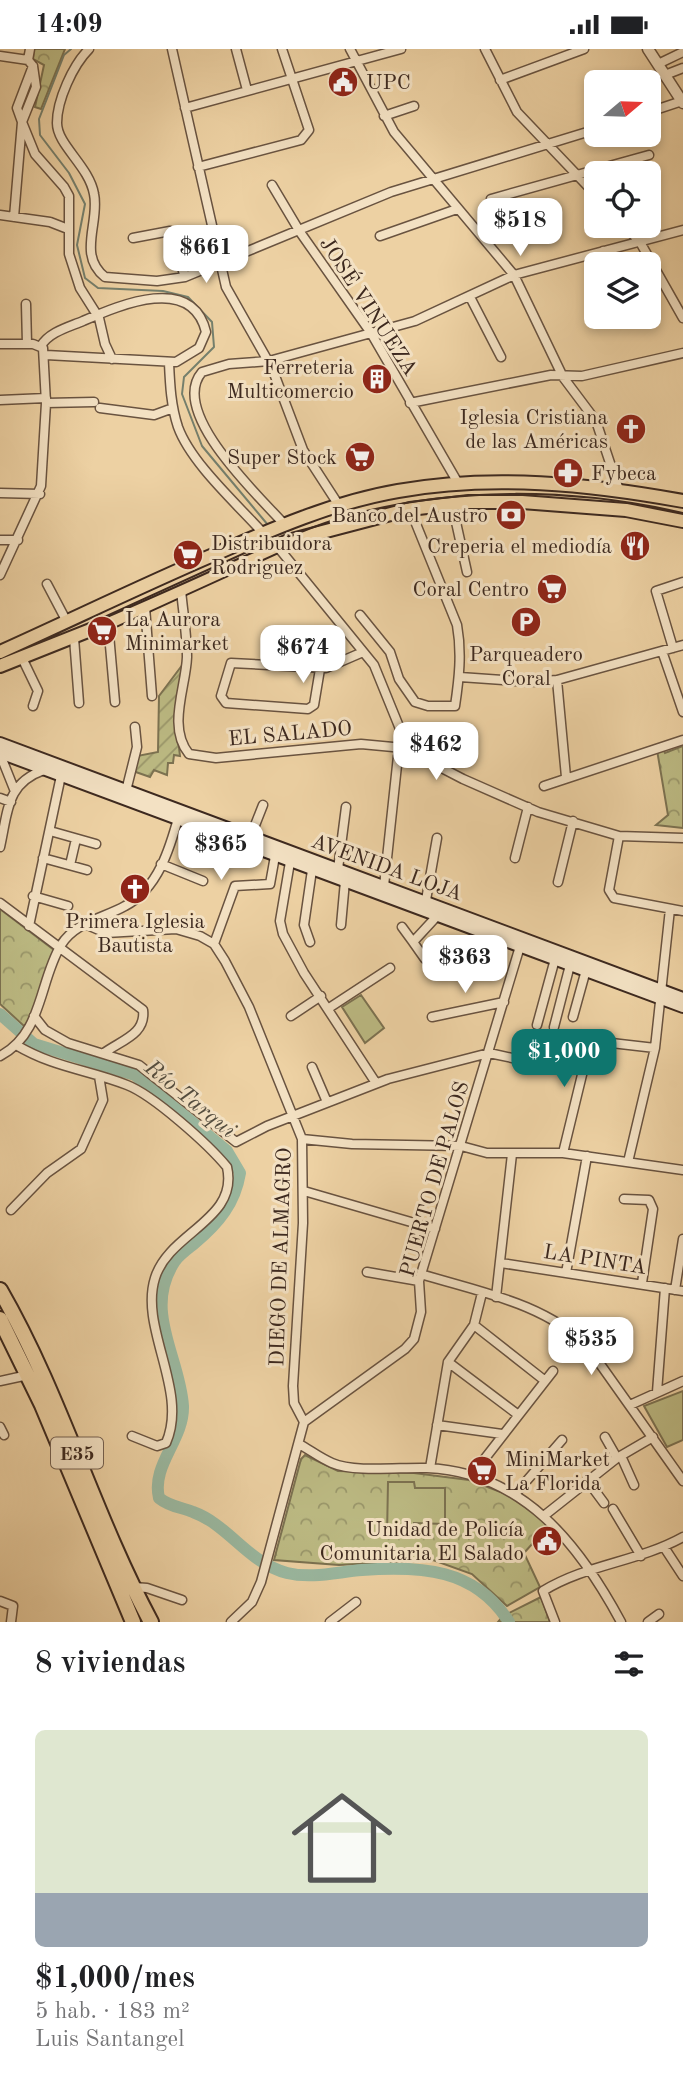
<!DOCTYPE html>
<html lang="es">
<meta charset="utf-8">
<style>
:root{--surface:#fff;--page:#f6f6f6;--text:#202124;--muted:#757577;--accent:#0f766e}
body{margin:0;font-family:"Old Standard TT",serif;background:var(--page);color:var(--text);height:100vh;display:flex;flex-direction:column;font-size:26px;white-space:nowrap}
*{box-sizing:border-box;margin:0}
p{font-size:23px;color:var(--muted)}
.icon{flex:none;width:38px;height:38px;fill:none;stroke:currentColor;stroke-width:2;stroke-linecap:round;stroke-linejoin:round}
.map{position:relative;height:1573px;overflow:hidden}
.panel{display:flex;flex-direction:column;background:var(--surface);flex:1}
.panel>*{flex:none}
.needle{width:46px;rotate:71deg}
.buttons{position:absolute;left:584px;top:21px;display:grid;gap:14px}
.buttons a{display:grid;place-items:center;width:77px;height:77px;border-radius:10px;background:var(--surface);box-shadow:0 4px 10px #0003;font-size:35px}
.price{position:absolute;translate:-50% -60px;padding:0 16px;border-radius:14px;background:#fff;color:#222;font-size:23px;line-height:46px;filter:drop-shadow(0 2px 4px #0008)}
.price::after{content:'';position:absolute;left:50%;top:42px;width:21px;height:16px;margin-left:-10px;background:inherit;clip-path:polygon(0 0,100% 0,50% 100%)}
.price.on{background:var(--accent);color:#fff}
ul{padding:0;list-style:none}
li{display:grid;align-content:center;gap:14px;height:371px;padding:0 35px}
li span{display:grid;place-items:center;height:217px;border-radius:10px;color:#555}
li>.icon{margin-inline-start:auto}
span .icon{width:126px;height:126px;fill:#fffc;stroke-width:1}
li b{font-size:30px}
h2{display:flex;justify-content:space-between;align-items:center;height:84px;padding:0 35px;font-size:30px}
.status{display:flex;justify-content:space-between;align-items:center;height:49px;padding:0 35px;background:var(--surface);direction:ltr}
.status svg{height:19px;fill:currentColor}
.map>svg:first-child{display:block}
.forest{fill:url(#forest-crowns);stroke:#7c7251;stroke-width:2}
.garden{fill:url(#garden-furrows);stroke:#7c7251;stroke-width:2}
.pitch{fill:#bcba83;stroke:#7c7251;stroke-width:2}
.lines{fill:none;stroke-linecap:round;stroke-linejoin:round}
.stream{stroke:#757f6c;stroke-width:2}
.river{stroke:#9ab8a0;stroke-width:12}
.minor-casing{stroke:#695340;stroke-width:11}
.tertiary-casing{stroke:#695340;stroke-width:13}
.secondary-casing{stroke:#3d291f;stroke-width:14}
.primary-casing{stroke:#3d291f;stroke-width:16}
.trunk-casing{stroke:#3d291f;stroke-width:18}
.minor{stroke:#f3e1c3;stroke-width:8}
.tertiary{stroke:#f3e1c3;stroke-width:10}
.secondary{stroke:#f3e1c3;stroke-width:10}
.primary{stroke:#edd1a3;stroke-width:12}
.trunk{stroke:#edd1a3;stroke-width:14}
.tram{stroke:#3d291f;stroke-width:2}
.labels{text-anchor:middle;stroke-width:6;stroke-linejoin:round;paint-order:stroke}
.shield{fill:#f3e1c3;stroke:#746050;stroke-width:2}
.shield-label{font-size:19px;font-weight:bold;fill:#3d291f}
.poi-label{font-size:21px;fill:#3d291f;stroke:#f3e1c3;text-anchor:end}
.street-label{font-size:21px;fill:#3d291f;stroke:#f3e1c3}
.water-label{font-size:23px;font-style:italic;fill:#544d3f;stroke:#f3e1c3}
</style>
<div class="status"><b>14:09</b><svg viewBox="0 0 49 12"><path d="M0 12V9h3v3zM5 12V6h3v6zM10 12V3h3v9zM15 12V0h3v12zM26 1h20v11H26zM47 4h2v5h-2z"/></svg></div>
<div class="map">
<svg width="683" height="1573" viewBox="0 0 683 1573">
<defs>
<pattern id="forest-crowns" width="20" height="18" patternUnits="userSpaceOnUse" patternTransform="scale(1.75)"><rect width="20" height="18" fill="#bcba83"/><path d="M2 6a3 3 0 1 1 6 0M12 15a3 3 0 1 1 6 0" fill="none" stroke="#9a976b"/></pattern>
<pattern id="garden-furrows" width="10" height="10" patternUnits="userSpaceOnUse" patternTransform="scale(1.75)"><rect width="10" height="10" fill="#bcba83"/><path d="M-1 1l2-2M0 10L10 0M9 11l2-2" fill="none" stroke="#9a976b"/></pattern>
</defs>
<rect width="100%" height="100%" fill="#edd1a3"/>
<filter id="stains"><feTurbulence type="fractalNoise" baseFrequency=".00286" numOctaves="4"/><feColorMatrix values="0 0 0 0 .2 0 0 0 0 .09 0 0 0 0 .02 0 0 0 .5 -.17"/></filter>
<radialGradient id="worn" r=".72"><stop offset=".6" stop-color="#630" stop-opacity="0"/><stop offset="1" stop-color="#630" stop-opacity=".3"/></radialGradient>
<path class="forest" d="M34 0H65L41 60 35 58 44 16 33 10Z
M683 697V779L656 776 668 766 657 701 663 699 665 704Z
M0 860 54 901 29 972 24 977 0 955Z
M305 1406 338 1422 414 1424 469 1431 506 1445 550 1475 524 1504 540 1538 507 1557 472 1525 433 1511 339 1516 274 1511 301 1410Z
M541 1548 550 1573H498L503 1567Z"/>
<path class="garden" d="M183 615 175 666 180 707 174 706 173 714H168L167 726 154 721 150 728 133 722 137 707 158 703 159 647Z"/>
<path class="pitch" d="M361 946 384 979 365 994 342 958Z
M683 1342V1391L667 1398 644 1357Z
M388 1433H414L415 1439H445V1475L414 1474V1487H387Z"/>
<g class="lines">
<path class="stream" d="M71 0 64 6 39 70 40 86 69 124 85 155 77 196 85 229 98 239 163 242 188 248 212 273 214 298 184 328 182 345 202 397 268 476"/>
<path class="river" d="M0 965 34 995 135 1026 227 1102 240 1124C235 1154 219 1174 195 1194 189 1199 180 1205 175 1212 142 1261 180 1308 183 1357 184 1391 151 1416 159 1449 170 1458 181 1458 193 1463 229 1476 248 1514 287 1524 312 1530 337 1523 362 1521 421 1517 475 1519 509 1573"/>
<g class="minor-casing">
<path id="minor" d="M89 0C73 16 57 51 57 74 57 96 89 117 94 145 100 173 77 206 105 228L157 232 185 228 391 143 597 80
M172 0 226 238 272 319 303 401 351 475
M236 0 247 41
M350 0 394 83 514 226 563 328 596 372 619 441
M485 0 517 63 597 147
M0 7 28 11 33 17 36 38 22 73 35 105 64 138 69 147V205L80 239 99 269 105 295 112 310
M28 11 30 0
M658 15 683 3
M665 26 683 19
M500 31 584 0
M185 59 401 0
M649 63 682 52
M384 67 414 57
M198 118 301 91 309 81 282 0
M272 136 300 183 371 284 458 434
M491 150 649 106
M0 166 50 173 68 180
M14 168 22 73 17 59 33 17
M625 177 640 193 683 269
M380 187 457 160
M133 189 170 182 185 228
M603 202 611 215
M470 248 501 308
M26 255 27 295
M0 295H33L43 299 46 354 41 437 0 526
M41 297C49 283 69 278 83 272 118 257 192 224 206 283L199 299 176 313 46 306
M169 314C170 336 171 357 178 378 191 414 237 455 263 484
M0 351 46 349
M46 354 94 353
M410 354 551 326 582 327 683 304
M100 359 154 366 173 359
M0 444 40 445
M452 455 467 523
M284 475C259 447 168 363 202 323L229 315 269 312 415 272 514 226 683 181
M0 491H18
M277 497 374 616 409 702
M47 535 67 573
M181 541C183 563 187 586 187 608 186 638 167 678 189 705L216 709 361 695 393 698 409 702 463 730 538 763 619 787 609 841 614 849 683 862
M145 558 152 647
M360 566 390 603 399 630 415 653 428 657H455C459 630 462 604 457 576L410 460
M108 574 115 653
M74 589 79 654
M673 599 656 542 683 533
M662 602 683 663
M24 613 38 642 33 657
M320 620 314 656 308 660 226 654 221 647 231 614 326 619 363 603
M460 628 531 633 557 631 683 596
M557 631 566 728
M0 705 14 740
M544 737 683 691
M125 746 137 698 135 678
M0 749 11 753
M50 782 96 795
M619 787 683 789
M250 789 263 756
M0 798C8 763 6 734 44 721
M43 809 87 821
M515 809 528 758
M290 813 280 872 283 885 304 924 376 1034
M161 815 203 832
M70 816 76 790
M338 820 346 758
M558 833 573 772
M384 837 398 707
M33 847 68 857
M426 851 437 789
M0 854 143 961C146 985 122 991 104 1004
M437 867 413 893 425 910 453 898
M85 875 106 884 176 880 200 887 214 895 225 912 249 958 302 1090 303 1174 293 1337 294 1354 304 1373 261 1533 252 1553 231 1573
M341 876 345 832
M29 877 62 722
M402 878 413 893
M310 893 304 876 312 821
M214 895 235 837 270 835 275 807
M329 959 390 919
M34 967 45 981 68 994 139 1016 236 1093 267 1077 388 1030 489 1004 531 1013
M291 967 321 947
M432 968 504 953
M573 968 586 921
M537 976 555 910
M554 978 570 916
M16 996C55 1019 86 1020 127 1036 153 1046 208 1095 227 1118 239 1171 169 1183 155 1229 139 1279 189 1342 166 1394L157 1397 132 1387
M0 1007C43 985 39 932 61 896 75 873 104 869 125 857 158 840 170 799 179 766
M312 1018 327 1053
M302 1090 352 1095 461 1097 487 1104H563L683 1121
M563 1104 589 997 594 992 655 999
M628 1113 655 999 670 860
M304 1142 435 1180
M624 1150 649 1151 653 1160 642 1234
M11 1161 47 1124 81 1100 103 1051 99 1027
M501 1214 683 1242
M367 1223 419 1232
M566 1224 587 1107
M421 1225C479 1243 545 1254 588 1298L683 1432
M675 1241 683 1190
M496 1248 512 1105
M474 1276 544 1331
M448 1313 517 1365
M0 1332 28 1326
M657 1343 665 1239
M630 1356 683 1332
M304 1373 405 1300 414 1290 421 1263 419 1232 521 894
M437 1376 502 1385
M0 1378 4 1386
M605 1388 617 1409
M299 1395C310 1401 320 1409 332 1414 355 1424 401 1418 427 1419 523 1423 579 1495 621 1573
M621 1407 634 1436
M430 1419 448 1313 474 1276 482 1244
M472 1426 553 1322
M587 1431 604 1454
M516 1444 562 1391
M613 1460 641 1507
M545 1466 617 1409 653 1388
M664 1498 683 1527
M134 1538 147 1539 182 1551
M0 1552 13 1557 11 1573
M330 1573 356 1553
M555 1573 543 1542C587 1515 638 1513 683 1488
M648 1573 659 1565"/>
</g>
<g class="tertiary-casing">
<path id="tertiary" d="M648 0 683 54"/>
</g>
<g class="secondary-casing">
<path id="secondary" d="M0 694 683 949
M0 704 683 958"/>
</g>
<g class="primary-casing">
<path id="primary" d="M0 603C71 571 141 537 213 506 272 480 334 453 398 442 492 425 589 435 683 452
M0 617 108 574 288 492 410 460 469 453H522L626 461 683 472"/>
</g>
<g class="trunk-casing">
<path id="trunk" d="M0 1241C61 1347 93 1465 151 1573
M0 1270 42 1356 133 1573"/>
</g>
<use href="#minor" class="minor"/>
<use href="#tertiary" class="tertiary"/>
<use href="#secondary" class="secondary"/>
<use href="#primary" class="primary"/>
<use href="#trunk" class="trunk"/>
<path class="tram" d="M93 574C137 555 181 536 224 516 264 499 305 479 347 467 455 437 574 439 683 464"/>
</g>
<defs>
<g id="civic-disc" transform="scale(1.575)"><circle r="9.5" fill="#8f2418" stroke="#f3e1c3"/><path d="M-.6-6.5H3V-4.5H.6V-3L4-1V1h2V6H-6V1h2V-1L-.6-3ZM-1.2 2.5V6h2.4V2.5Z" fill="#fff"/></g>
<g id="building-disc" transform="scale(1.575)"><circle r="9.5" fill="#8f2418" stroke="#f3e1c3"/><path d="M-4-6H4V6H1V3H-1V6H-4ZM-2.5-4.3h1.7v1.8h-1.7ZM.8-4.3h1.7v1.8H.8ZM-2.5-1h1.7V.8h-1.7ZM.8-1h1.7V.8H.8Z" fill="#fff"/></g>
<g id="church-disc" transform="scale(1.575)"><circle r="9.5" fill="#8f2418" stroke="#f3e1c3"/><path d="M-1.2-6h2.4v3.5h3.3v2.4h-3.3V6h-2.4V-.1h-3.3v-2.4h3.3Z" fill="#fff"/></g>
<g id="supermarket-disc" transform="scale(1.575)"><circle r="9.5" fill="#8f2418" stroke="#f3e1c3"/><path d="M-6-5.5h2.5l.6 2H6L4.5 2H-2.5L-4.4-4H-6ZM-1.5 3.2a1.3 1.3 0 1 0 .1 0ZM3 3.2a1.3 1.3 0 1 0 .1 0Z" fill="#fff"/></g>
<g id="pharmacy-disc" transform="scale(1.575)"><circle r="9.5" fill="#8f2418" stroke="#f3e1c3"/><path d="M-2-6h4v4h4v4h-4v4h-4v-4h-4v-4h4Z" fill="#fff"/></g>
<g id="bank-disc" transform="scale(1.575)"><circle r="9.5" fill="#8f2418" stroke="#f3e1c3"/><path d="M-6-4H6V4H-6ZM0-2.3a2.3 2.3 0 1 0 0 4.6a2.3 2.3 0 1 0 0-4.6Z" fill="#fff"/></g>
<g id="restaurant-disc" transform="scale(1.575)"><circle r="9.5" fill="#8f2418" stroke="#f3e1c3"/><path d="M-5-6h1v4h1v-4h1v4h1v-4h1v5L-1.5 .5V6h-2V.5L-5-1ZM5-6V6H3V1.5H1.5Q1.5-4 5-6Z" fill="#fff"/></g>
<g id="parking-disc" transform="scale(1.575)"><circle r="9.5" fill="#8f2418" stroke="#f3e1c3"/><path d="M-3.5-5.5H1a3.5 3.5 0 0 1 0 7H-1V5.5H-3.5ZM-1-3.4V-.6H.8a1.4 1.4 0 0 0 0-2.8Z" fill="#fff"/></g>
</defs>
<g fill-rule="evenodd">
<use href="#civic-disc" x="343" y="33"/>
<use href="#building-disc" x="377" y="330"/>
<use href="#church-disc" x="631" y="380"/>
<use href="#supermarket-disc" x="360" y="408"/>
<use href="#pharmacy-disc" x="568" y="424"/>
<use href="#bank-disc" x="511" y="466"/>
<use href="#restaurant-disc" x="635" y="497"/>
<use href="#supermarket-disc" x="188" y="506"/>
<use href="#supermarket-disc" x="552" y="540"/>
<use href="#parking-disc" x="526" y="573"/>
<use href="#supermarket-disc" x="102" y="582"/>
<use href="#church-disc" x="135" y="840"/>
<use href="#supermarket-disc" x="482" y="1422"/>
<use href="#civic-disc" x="547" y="1492"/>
</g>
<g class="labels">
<rect class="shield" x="51" y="1388.5" width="52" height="31" rx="5"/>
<g class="shield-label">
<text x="77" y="1411">E35</text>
</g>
<g class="poi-label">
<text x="366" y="40" text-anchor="start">UPC</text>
<text x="354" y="325">Ferreteria<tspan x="354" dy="24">Multicomercio</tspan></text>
<text x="608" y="375">Iglesia Cristiana<tspan x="608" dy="24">de las Américas</tspan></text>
<text x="337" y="415">Super Stock</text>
<text x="591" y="431" text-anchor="start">Fybeca</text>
<text x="488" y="473">Banco del Austro</text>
<text x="211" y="501" text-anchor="start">Distribuidora<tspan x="211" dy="24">Rodriguez</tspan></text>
<text x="612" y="504">Creperia el mediodía</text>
<text x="529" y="547">Coral Centro</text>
<text x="125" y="577" text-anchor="start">La Aurora<tspan x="125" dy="24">Minimarket</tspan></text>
<text x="526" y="612" text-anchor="middle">Parqueadero<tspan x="526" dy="24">Coral</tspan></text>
<text x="135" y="879" text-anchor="middle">Primera Iglesia<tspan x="135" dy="24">Bautista</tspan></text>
<text x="505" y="1417" text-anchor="start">MiniMarket<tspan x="505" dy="24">La Florida</tspan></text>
<text x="524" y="1487">Unidad de Policía<tspan x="524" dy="24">Comunitaria El Salado</tspan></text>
</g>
<g class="street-label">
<text transform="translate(369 257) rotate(57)" y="7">JOSÉ VINUEZA</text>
<text transform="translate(290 684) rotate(-5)" y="7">EL SALADO</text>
<text transform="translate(387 818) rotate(20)" y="7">AVENIDA LOJA</text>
<text transform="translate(434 1130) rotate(-74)" y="7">PUERTO DE PALOS</text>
<text transform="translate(280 1208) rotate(-88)" y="7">DIEGO DE ALMAGRO</text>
<text transform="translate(595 1210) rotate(9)" y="7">LA PINTA</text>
</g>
<g class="water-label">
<text transform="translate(191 1049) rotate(39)" y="8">Río Tarqui</text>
</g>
</g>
<rect width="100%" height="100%" filter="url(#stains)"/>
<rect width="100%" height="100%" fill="url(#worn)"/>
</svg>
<div class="buttons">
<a><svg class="needle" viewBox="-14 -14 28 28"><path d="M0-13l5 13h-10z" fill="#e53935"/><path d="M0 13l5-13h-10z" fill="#757577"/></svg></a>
<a><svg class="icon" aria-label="locate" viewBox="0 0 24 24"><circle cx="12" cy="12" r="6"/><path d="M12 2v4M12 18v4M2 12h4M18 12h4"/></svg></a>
<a><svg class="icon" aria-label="layers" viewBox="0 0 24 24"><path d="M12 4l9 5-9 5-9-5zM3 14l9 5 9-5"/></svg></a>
</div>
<b class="price" style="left:520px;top:209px">$518</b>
<b class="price" style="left:206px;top:236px">$661</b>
<b class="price" style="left:303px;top:636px">$674</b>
<b class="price" style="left:436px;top:733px">$462</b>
<b class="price" style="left:221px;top:833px">$365</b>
<b class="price" style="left:465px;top:946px">$363</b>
<b class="price on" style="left:564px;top:1040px">$1,000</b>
<b class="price" style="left:591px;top:1328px">$535</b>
</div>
<section class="panel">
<h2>8 viviendas<svg class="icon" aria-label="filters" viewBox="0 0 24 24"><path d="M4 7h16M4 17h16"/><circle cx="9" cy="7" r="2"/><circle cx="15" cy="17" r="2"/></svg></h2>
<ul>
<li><span style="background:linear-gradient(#dfe7d0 75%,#9aa5b1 0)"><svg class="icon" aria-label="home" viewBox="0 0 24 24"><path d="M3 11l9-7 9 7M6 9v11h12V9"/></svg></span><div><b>$1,000/mes</b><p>5 hab. · 183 m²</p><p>Luis Santangel</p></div></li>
</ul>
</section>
